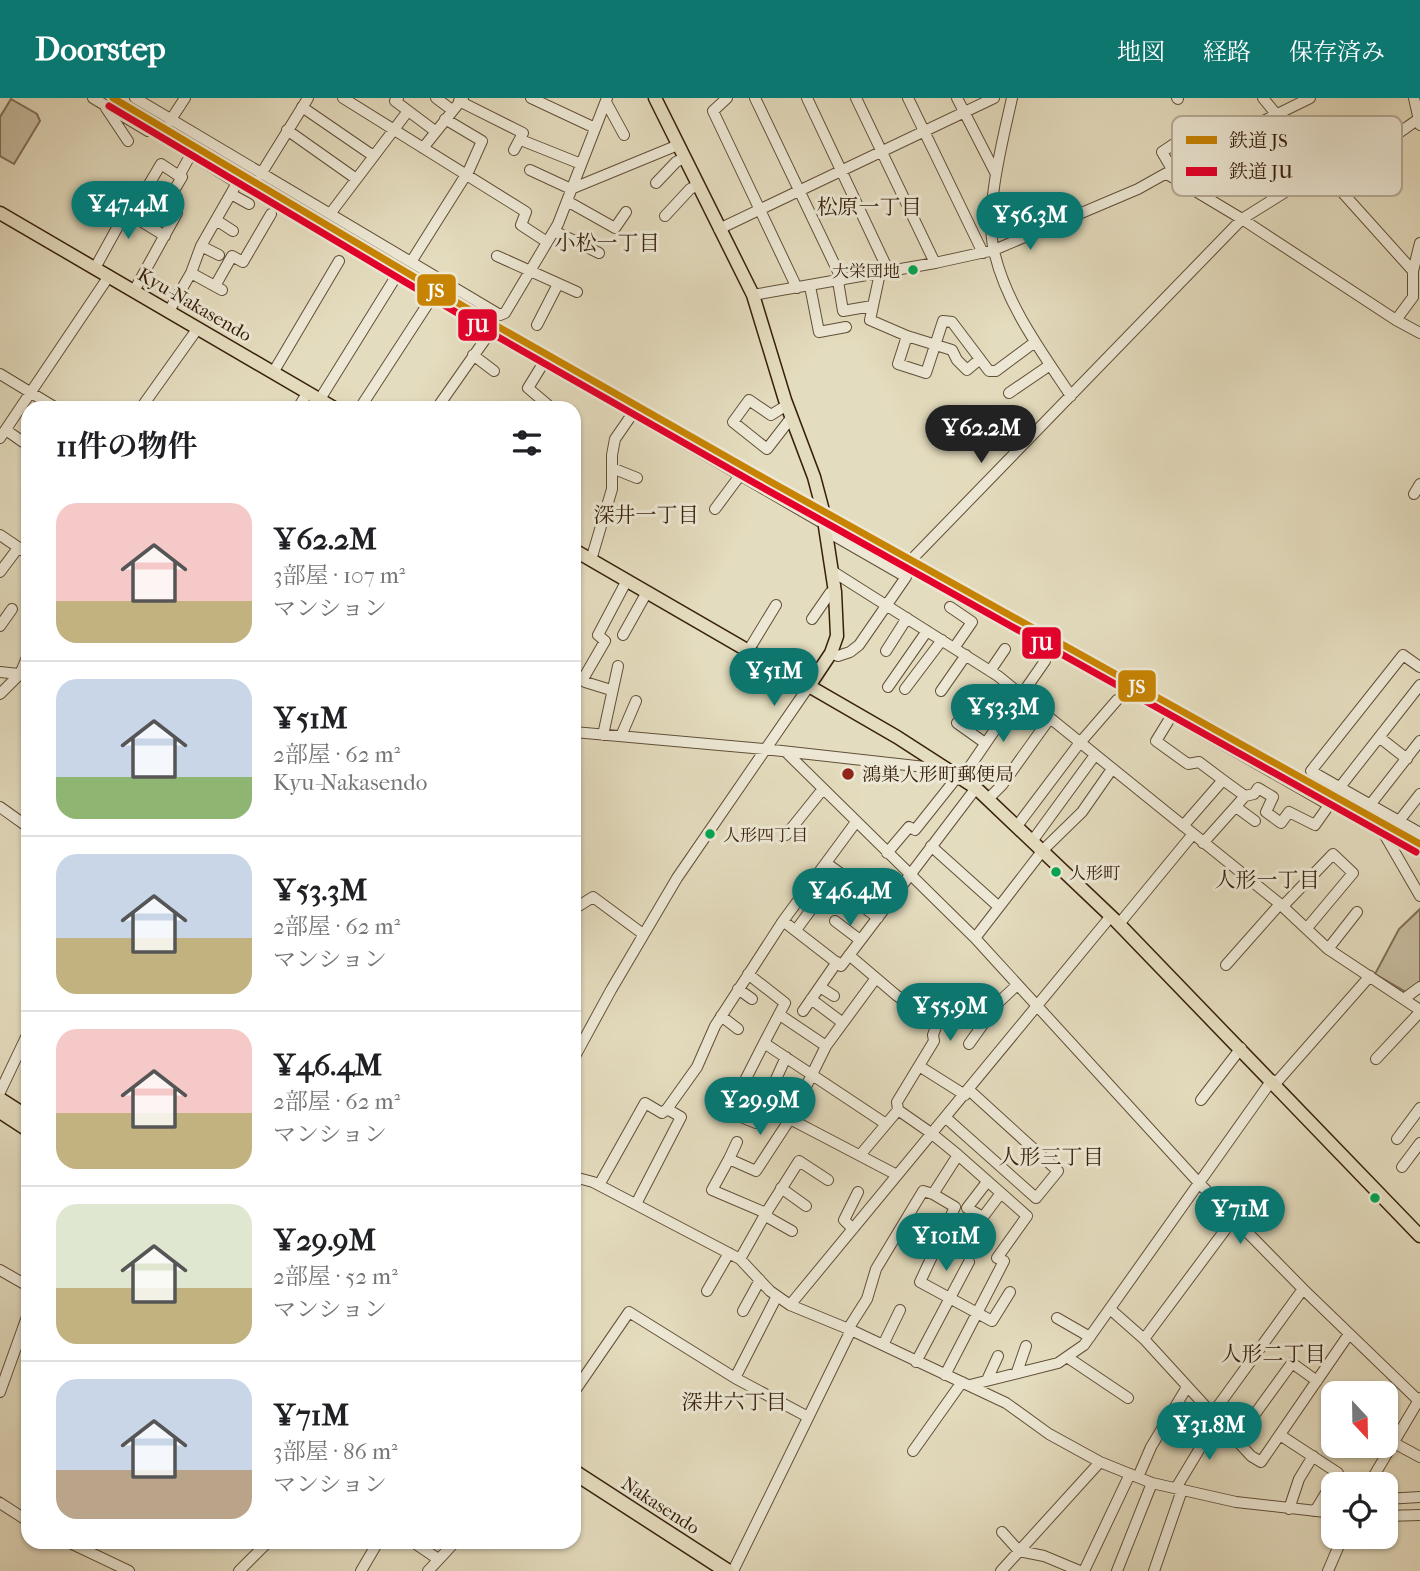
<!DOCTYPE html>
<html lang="ja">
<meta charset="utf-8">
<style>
:root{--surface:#fff;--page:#f6f6f6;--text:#202124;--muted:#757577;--line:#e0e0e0;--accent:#0f766e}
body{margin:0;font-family:"IM FELL French Canon","Noto Serif JP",serif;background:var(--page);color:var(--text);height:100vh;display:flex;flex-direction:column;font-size:26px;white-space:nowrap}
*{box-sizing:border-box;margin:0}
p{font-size:23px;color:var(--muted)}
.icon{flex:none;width:38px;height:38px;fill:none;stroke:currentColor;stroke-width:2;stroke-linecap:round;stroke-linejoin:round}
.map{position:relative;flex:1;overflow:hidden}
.side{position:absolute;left:21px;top:303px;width:560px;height:1148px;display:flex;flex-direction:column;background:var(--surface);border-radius:21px;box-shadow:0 2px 5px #0004}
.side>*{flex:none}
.needle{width:46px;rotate:158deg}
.buttons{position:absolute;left:1321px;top:1283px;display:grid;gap:14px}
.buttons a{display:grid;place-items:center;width:77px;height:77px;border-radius:14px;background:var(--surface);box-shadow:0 2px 5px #0004;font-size:35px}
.price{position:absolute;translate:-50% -60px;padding:0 16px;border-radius:24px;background:var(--accent);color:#fff;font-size:23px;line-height:46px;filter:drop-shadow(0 2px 4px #0008)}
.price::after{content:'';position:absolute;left:50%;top:42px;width:21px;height:16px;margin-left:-10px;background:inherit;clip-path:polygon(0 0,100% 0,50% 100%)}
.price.selected{background:#222;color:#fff}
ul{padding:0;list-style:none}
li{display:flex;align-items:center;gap:21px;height:175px;padding:0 35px}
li+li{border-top:2px solid var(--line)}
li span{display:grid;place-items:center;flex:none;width:196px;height:140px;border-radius:21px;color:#555}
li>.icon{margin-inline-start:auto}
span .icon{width:84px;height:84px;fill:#fffc;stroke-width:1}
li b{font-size:30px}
h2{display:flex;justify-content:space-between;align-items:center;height:84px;padding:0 35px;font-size:30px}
header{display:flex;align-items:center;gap:42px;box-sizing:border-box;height:98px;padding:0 35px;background:var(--accent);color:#fff}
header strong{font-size:33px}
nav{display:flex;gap:38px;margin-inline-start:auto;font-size:24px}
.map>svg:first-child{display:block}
.green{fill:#c7bca0;stroke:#7f6e56;stroke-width:2}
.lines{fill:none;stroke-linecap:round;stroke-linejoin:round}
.stream{stroke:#7b6a52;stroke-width:2}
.minor-casing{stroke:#624f38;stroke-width:12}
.major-casing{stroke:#37200b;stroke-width:15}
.highway-casing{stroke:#37200b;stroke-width:17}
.minor{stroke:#ede8d5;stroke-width:10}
.major{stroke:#e4dcbe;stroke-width:12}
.highway{stroke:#e4dcbe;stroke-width:14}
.rail-1-casing{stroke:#ede8d5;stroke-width:12}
.rail-2-casing{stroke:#ede8d5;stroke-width:12}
.rail-1{stroke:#c78403;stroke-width:7}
.rail-2{stroke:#e4002b;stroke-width:7}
.bus-dot{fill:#00a651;stroke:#ede8d5;stroke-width:2.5}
.poi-dot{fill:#8f2418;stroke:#ede8d5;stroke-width:2.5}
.labels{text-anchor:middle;stroke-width:6;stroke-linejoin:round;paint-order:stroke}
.bus-label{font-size:17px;fill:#37200b;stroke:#ede8d5;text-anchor:start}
.street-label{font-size:19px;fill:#37200b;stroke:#ede8d5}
.poi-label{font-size:19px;fill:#37200b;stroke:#ede8d5;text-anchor:start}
.neighbourhood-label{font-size:21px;fill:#37200b;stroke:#ede8d5}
.key{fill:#ede8d5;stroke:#b6ac98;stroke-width:2}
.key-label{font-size:19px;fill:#37200b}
.line-badge{stroke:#ede8d5;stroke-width:2.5}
.badge-label{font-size:19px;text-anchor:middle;font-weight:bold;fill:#fff}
</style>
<header>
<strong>Doorstep</strong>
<nav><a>地図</a><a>経路</a><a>保存済み</a></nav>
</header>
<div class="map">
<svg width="1420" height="1473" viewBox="0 0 1420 1473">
<rect width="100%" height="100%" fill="#e4dcbe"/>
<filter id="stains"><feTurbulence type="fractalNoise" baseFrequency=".00286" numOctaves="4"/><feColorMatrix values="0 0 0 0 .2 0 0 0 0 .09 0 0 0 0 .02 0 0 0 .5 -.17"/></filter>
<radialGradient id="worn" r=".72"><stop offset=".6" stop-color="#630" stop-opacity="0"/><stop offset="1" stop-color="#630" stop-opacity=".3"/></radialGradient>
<path class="green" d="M11 1 37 16 40 23 14 66 0 58V19Z
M1420 811V884L1406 894 1375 876 1399 831Z"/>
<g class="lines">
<path class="stream" d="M0 1399 24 1415"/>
<g class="minor-casing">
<path id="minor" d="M93 0 148 33
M135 0 500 217 505 215 558 126 607 0
M343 0 526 114 521 127 547 144
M398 0 395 3 435 33
M436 0 452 12
M531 0 595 30
M727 0 713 13 797 190
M755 0 842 182
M807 0 889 174
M856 0 935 165
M908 0 983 155
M957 0 996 76
M1012 0C1003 41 984 113 994 153 1006 206 1041 253 1071 298
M1177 0 1178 1
M1263 0 1276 16 1314 76
M1414 0 1420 27
M459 3 523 35 514 52
M606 4 624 37
M302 9 372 57
M106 10 128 43
M170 23 185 0
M287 32 355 80
M521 42 581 66
M423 50 463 0
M530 72 571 91 678 47
M1173 73 1162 54 1204 26 1219 45
M1324 74 1413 173
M261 76 308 0
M1167 76 1242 121 1396 222 1420 235
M656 85 676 64 684 60
M231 96 249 106
M567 103 615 130 626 114
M126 114 165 138
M330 116 408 13
M665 118 690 91 698 87
M216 122 233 133
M719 131 994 0
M554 133 599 155
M201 148 219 157
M497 158 577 194
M411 164 469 72 482 43 445 21
M95 170 139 90 145 93
M191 175 222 192
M880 175 870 222 907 238 952 252 957 262 967 272 980 261
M838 183 843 213 872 208
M215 188 232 158 243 164 271 116
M810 188 819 234 846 229
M134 193 177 115
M753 197 935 165 994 152 1138 91 1231 39 1310 0
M169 213 191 175 201 148 237 85 191 56 179 78 182 79 166 106 145 93 161 66 179 78
M1396 222 1413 199V173L1420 145
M537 227 558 186
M907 238 898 266 926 275 943 223 952 224 989 273H996L1035 244
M473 257 494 273
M544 264 528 290 548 307
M274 273 339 163
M0 276 56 310
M1009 295 1050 267
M320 301 397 177
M787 307 771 317 749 302 733 324 767 351 791 320
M141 310 198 230
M298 310 308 294
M360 310 431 201 435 200 819 423 824 424
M437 310 491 233
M6 332 23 344
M0 340 109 178
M612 370 637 380
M1414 396 1420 386
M715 411 741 376
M826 433 906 479 859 547 850 554 838 558 831 555
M0 437 28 456
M914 459 1242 121 1314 76C1354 70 1388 42 1420 20
M591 462 612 391V357L615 341 633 315
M832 473 998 578 1280 806 1328 851 1420 912
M0 474 18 450
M27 499 28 498
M950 509 972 524 954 550
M812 521 830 495 835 494
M0 528 12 511
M623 537 647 494
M748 553 776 507
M886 553 907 520
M1420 569 1403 557 1311 673 1420 735
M990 573 1005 551
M0 574 28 577
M888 589 927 533
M905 591 942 542
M611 592 585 584 583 581 605 543 598 537 627 482
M941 593 966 557
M0 596 20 576 28 557
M1022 596 1045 563
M957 625 985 645
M574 634 764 651 925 669 938 665
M603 637 618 568
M621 638 636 603
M1379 639 1407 661
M787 655 975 840 1199 1085 1303 1191 1420 1304
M962 680 1020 595
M1223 682 1199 664 1188 666 1156 643 1172 617 1329 707 1315 727 1289 714 1281 725 1266 714 1273 699 1258 690 1254 696 1245 698
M1340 689 1420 587
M988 701 1002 687 1050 620
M1370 707 1420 643
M0 709 28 729
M1236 709 1255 723
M1399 723 1420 696
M1017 728 1078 647 1117 602
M1183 728 1223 682 1245 698 1203 745
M1383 734 1420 798
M786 737 823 691
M1033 742 1095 657
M931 748 999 809
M887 755 909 729 915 732 958 678
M826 765 847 780
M850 799 878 820
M1283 808 1333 756 1353 775 1307 830
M574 811 593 799 643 836
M783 823 841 868 976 690
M835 823 860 842
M1119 826 1193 736
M796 832 818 802
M975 840 1043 752 1082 714 1112 671
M1328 851 1357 814
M849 857 896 897 937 926 933 937 934 943 897 1004 898 1012 861 1056
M1226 867 1280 806
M748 876 785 905 764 945
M820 889 834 898
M738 891 752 901
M1405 900 1420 889
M811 901 843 925
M803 913 837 864
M780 917 826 948
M721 918 738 931
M969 946 999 904 1017 887
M786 959 756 1025 729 1014 764 945 886 1026
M574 960 611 892 677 780 809 588
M1376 961 1420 914
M919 968 965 997
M1275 986 1370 878
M0 994 28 935
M1201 1002 1241 950
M898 1012 931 1035 958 1057 933 1096 955 1109 920 1184 992 1223 1010 1194
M945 1019 1036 1100 1058 1073 969 992
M790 1021 826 948 876 880
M1397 1041 1420 1010
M729 1061 737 1044
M1402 1069 1420 1045
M574 1079 593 1084 740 1161 770 1193 790 1207 851 1232 1006 1305 1049 1336 1100 1364 1152 1385 1236 1404 1334 1415
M987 1084 967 1110 983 1119 1001 1095
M599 1087 645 1005 662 1015 667 1011
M781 1090 806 1108
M636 1106 681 1019 667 1011 697 969 715 928 783 823 856 724
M907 1121 943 1139
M853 1131 844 1122 858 1094
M792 1133 769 1120 766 1115 712 1092 729 1061 756 1073 790 1021 897 1077
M740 1161 766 1115 799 1063 828 1082
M0 1172 28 1188
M707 1193 729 1155
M790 1207 1111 818
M1110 1211 1144 1241 1251 1358 1261 1364 1349 1236
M743 1213 760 1182
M1057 1220 1090 1239
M848 1231 867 1201 876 1171 923 1093 933 1096
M1144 1241 1234 1120
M883 1247 900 1212
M1067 1259 1128 1300
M916 1264 969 1164
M1017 1274 1026 1248
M945 1277 1004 1163 997 1160 1027 1118 958 1057
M735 1280 777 1198
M987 1282 998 1258
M970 1287 1058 1265 1084 1247 1272 982
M0 1294 28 1216
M574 1294 629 1214 735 1280 808 1319
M1280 1337 1338 1375 1315 1413
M1236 1342 1292 1265 1317 1283
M1394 1345 1420 1359
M913 1353 962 1284
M1138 1379 1151 1349 1187 1289
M1369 1386 1420 1300
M1176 1390 1217 1322 1218 1308 1303 1191
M1386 1401 1420 1399
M0 1405 28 1423
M1289 1411 1299 1381 1313 1358
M1386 1418 1420 1417
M1002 1434 1019 1453 1044 1458 1080 1473
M68 1444 129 1473
M413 1444 438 1461
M239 1473 268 1444
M361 1473 378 1444
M428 1473 455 1444
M733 1473 851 1232
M1001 1473 1100 1364
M1084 1473 1130 1376
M1117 1473 1152 1385
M1154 1473 1182 1392
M1328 1473 1343 1438"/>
</g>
<g class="major-casing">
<path id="major" d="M655 0 753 197 785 302 814 379 822 409 835 494 837 538 831 555 809 588
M0 115 334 310
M574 452 897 639 976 690 1116 823 1420 1138"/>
</g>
<g class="highway-casing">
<path id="highway" d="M0 1002 28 1020
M0 1013 28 1031
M574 1374 727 1473"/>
</g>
<use href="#minor" class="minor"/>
<use href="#major" class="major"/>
<use href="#highway" class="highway"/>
<g class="rail-1-casing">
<path id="rail-1" d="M113 0 495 227 755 375 1420 746"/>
</g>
<g class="rail-2-casing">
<path id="rail-2" d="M109 8 491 235 751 383 1416 754"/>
</g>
<use href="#rail-1" class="rail-1"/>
<use href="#rail-2" class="rail-2"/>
</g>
<g class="bus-dot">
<circle cx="913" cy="172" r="6"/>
<circle cx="710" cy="736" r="6"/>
<circle cx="1056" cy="774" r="6"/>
<circle cx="1375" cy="1100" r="6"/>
</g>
<circle class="poi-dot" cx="848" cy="676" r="7"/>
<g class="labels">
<g class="bus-label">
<text x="900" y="179" text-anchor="end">大栄団地</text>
<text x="723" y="743">人形四丁目</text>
<text x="1069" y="781">人形町</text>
</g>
<g class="street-label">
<text transform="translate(195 206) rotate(30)" y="7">Kyu-Nakasendo</text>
<text transform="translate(661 1407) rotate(33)" y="7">Nakasendo</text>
</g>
<g class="poi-label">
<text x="862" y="683">鴻巣人形町郵便局</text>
</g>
<g class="neighbourhood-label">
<text x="869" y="116">松原一丁目</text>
<text x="607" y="152">小松一丁目</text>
<text x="646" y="424">深井一丁目</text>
<text x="1267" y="789">人形一丁目</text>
<text x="1051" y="1066">人形三丁目</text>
<text x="1273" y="1263">人形二丁目</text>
<text x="734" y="1311">深井六丁目</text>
</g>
</g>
<rect x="1172" y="18" width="230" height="80" rx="10" class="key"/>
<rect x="1186" y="38" width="31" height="8" fill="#c78403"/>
<rect x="1186" y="69" width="31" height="9" fill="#e4002b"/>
<g class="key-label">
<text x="1229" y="49">鉄道 JS</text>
<text x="1229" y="80">鉄道 JU</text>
</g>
<g class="line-badge">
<rect x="416" y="175" width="41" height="34" rx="7" fill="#c78403"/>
<rect x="457" y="210" width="41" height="34" rx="7" fill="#e4002b"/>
<rect x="1021" y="528" width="41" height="34" rx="7" fill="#e4002b"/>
<rect x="1117" y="571" width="40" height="34" rx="7" fill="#c78403"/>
</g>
<g class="badge-label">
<text x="436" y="199">JS</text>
<text x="478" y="234">JU</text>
<text x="1042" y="552">JU</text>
<text x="1137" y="595">JS</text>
</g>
<rect width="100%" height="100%" filter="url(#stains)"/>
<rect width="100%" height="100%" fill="url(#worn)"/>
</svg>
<div class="buttons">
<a><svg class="needle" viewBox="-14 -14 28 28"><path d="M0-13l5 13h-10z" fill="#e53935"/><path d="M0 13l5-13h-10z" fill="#757577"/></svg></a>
<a><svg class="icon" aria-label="locate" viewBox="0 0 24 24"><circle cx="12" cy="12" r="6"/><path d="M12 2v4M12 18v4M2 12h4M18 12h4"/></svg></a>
</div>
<b class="price" style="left:128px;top:143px">¥47.4M</b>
<b class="price" style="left:1030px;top:154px">¥56.3M</b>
<b class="price selected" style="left:981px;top:367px">¥62.2M</b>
<b class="price" style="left:774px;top:610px">¥51M</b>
<b class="price" style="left:1003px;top:646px">¥53.3M</b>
<b class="price" style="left:850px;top:830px">¥46.4M</b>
<b class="price" style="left:950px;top:945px">¥55.9M</b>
<b class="price" style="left:760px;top:1039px">¥29.9M</b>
<b class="price" style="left:1240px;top:1148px">¥71M</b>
<b class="price" style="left:946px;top:1175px">¥101M</b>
<b class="price" style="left:1209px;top:1364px">¥31.8M</b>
<section class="side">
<h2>11件の物件<svg class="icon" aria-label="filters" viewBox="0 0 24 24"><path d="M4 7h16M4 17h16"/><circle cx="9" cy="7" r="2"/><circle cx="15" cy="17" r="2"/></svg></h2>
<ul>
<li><span style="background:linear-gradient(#f6c9c9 70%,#c2b280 0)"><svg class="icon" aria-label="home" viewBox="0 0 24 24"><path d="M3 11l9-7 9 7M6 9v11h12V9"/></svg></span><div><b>¥62.2M</b><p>3部屋 · 107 m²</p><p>マンション</p></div></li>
<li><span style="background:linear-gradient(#c9d6e8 70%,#8fb573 0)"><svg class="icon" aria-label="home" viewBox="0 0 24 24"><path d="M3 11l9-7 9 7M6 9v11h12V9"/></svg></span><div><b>¥51M</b><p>2部屋 · 62 m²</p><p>Kyu-Nakasendo</p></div></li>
<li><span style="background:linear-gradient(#c9d6e8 60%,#c2b280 0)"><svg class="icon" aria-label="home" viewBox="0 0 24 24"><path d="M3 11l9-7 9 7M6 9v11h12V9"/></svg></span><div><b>¥53.3M</b><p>2部屋 · 62 m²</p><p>マンション</p></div></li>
<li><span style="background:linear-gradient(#f6c9c9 60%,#c2b280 0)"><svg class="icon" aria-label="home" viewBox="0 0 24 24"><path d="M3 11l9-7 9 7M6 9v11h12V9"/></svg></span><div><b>¥46.4M</b><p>2部屋 · 62 m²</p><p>マンション</p></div></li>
<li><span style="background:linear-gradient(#dfe7d0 60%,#c2b280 0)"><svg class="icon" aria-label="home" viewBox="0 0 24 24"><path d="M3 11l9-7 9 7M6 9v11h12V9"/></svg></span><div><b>¥29.9M</b><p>2部屋 · 52 m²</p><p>マンション</p></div></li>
<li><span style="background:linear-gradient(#c9d6e8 65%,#b9a48a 0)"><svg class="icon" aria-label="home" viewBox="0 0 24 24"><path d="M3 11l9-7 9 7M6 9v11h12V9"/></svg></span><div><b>¥71M</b><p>3部屋 · 86 m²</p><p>マンション</p></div></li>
</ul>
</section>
</div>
